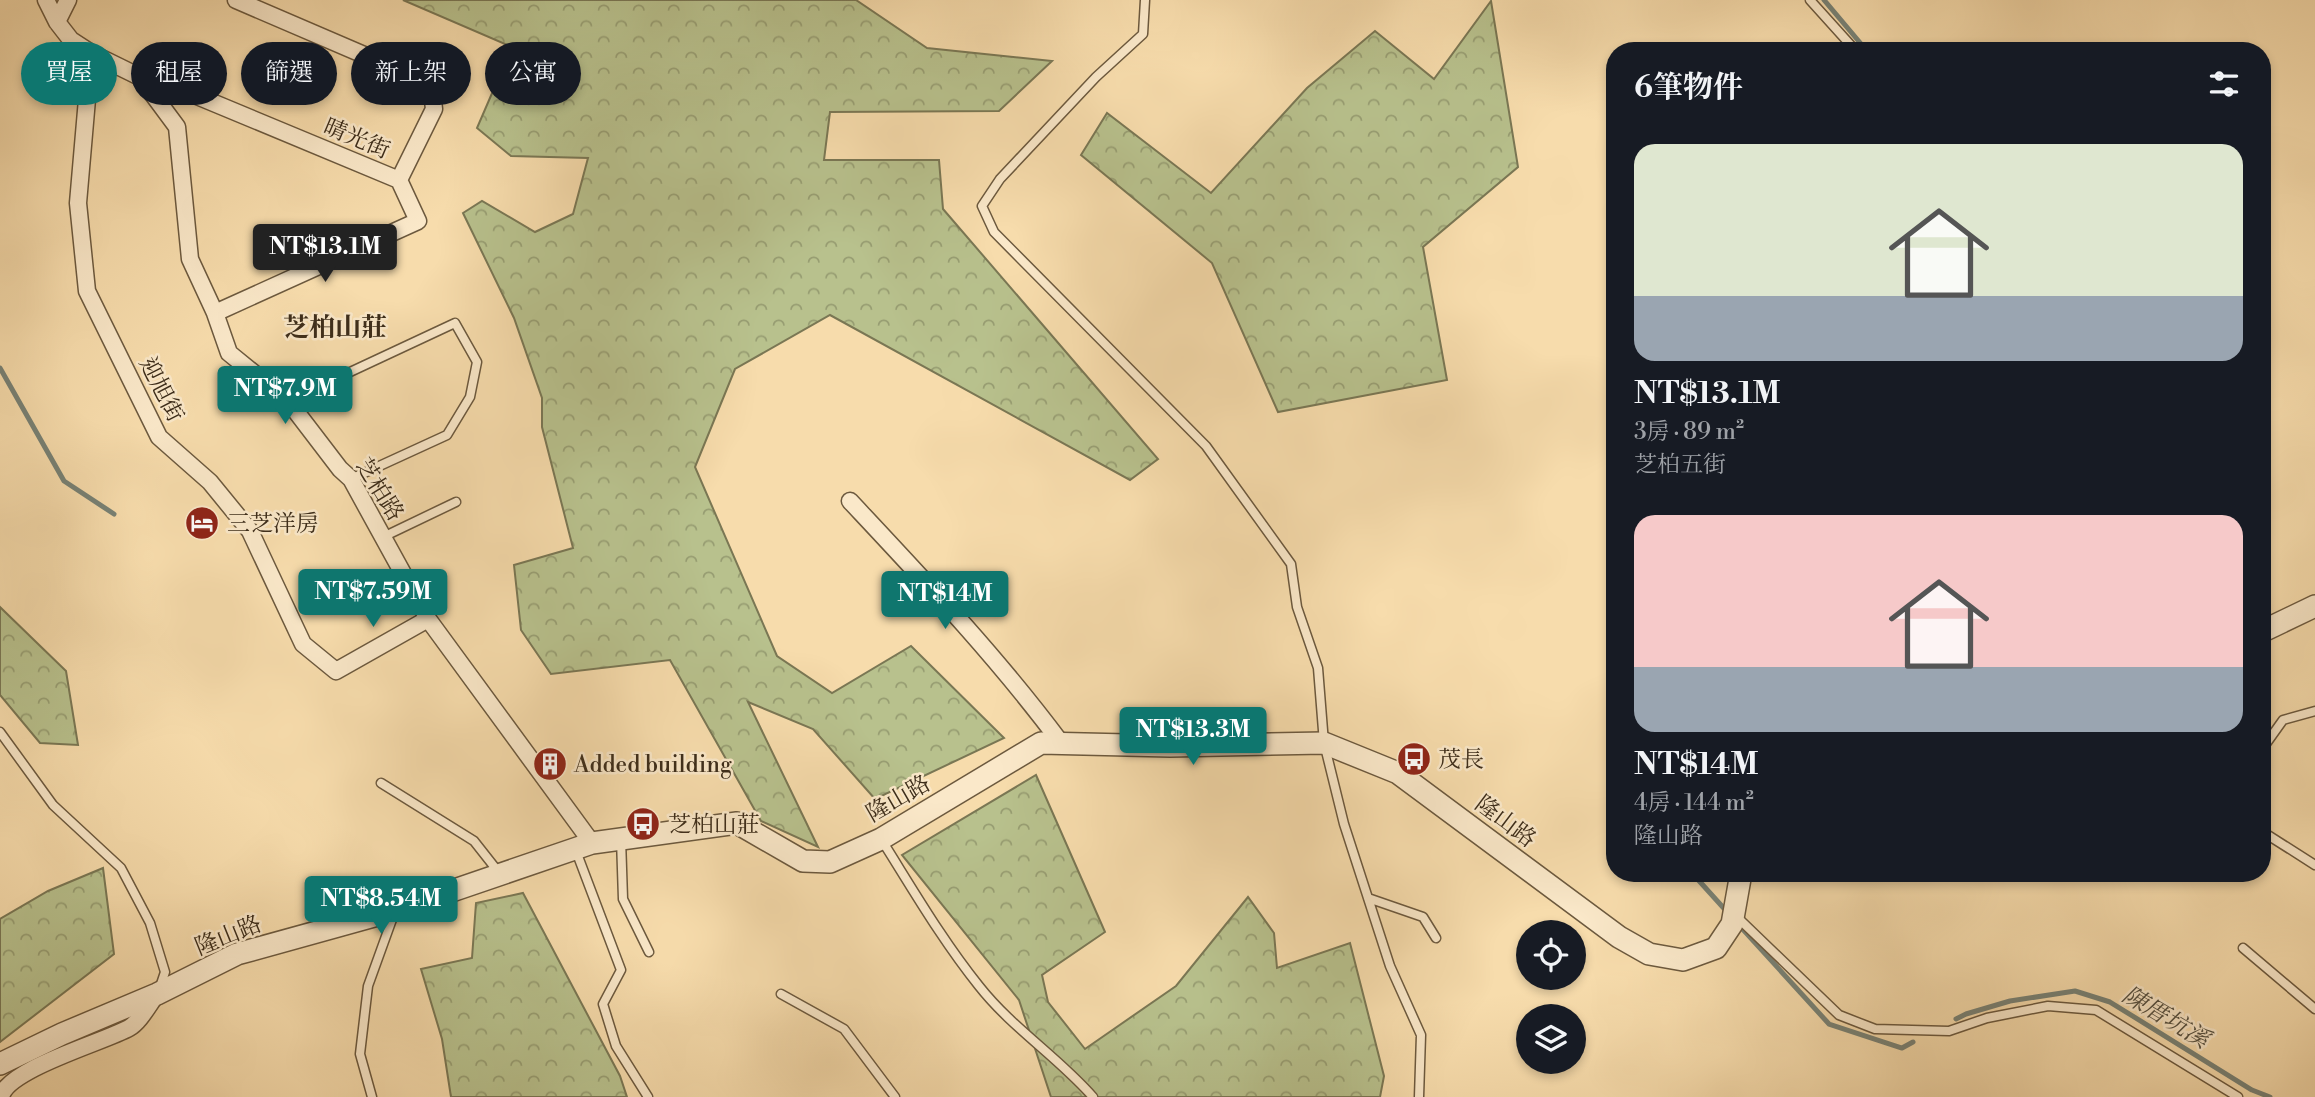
<!DOCTYPE html>
<html lang="zh-TW">
<meta charset="utf-8">
<style>
:root{--surface:#171b24;--page:#20242c;--text:#f1f3f6;--muted:#9ea1a6;--accent:#0f766e}
body{margin:0;font-family:"Libre Bodoni","Noto Serif TC",serif;background:var(--page);color:var(--text);height:100vh;display:flex;flex-direction:column;font-size:26px;white-space:nowrap}
*{box-sizing:border-box;margin:0}
p{font-size:23px;color:var(--muted)}
.icon{flex:none;width:38px;height:38px;fill:none;stroke:currentColor;stroke-width:2;stroke-linecap:round;stroke-linejoin:round}
.map{position:relative;flex:1;overflow:hidden}
.panel{position:absolute;left:1606px;top:42px;width:665px;height:840px;display:flex;flex-direction:column;background:var(--surface);border-radius:28px;box-shadow:0 4px 10px #0003}
.panel>*{flex:none}
.guide{position:absolute;left:21px;top:42px;width:665px;height:63px;display:flex;gap:14px}
.tools{position:absolute;left:1516px;top:920px;display:grid;gap:14px}
.tools a{display:grid;place-items:center;width:70px;height:70px;border-radius:50%;background:var(--surface);box-shadow:0 4px 10px #0003;font-size:35px}
.price{position:absolute;translate:-50% -60px;padding:0 16px;border-radius:7px;background:var(--accent);color:#fff;font-size:23px;line-height:46px;filter:drop-shadow(0 2px 4px #0008)}
.price::after{content:'';position:absolute;left:50%;top:42px;width:21px;height:16px;margin-left:-10px;background:inherit;clip-path:polygon(0 0,100% 0,50% 100%)}
.price.current{background:#222;color:#fff}
ul{padding:0;list-style:none}
li{display:grid;align-content:center;gap:14px;height:371px;padding:0 28px}
li span{display:grid;place-items:center;height:217px;border-radius:21px;color:#555}
li>.icon{margin-inline-start:auto}
span .icon{width:126px;height:126px;fill:#fffc;stroke-width:1}
li b{font-size:30px}
h2{display:flex;justify-content:space-between;align-items:center;height:84px;padding:0 28px;font-size:30px}
.tag{padding:0 24px;border-radius:32px;background:var(--surface);box-shadow:0 4px 10px #0003;font-size:24px;line-height:63px}
.tag.current{background:var(--accent);color:#fff}
.map>svg:first-child{display:block}
.forest{fill:url(#forest-crowns);stroke:#7a7754;stroke-width:2}
.lines{fill:none;stroke-linecap:round;stroke-linejoin:round}
.stream{stroke:#788276;stroke-width:5}
.service-casing{stroke:#6c593e;stroke-width:11}
.minor-casing{stroke:#6c593e;stroke-width:19}
.tertiary-casing{stroke:#6c593e;stroke-width:24}
.service{stroke:#fae8c9;stroke-width:8}
.minor{stroke:#fae8c9;stroke-width:16}
.tertiary{stroke:#fae8c9;stroke-width:21}
.labels{text-anchor:middle;stroke-width:5;stroke-linejoin:round;paint-order:stroke}
.street-label{font-size:23px;fill:#3d2d1a;stroke:#fae8c9}
.poi-label{font-size:23px;fill:#3d2d1a;stroke:#fae8c9;text-anchor:start}
.water-label{font-size:24px;font-style:italic;fill:#565040;stroke:#fae8c9}
.quarter-label{font-size:26px;font-weight:bold;fill:#3d2d1a;stroke:#fae8c9}
</style>
<div class="map">
<svg width="2315" height="1097" viewBox="0 0 2315 1097">
<defs>
<pattern id="forest-crowns" width="20" height="18" patternUnits="userSpaceOnUse" patternTransform="scale(1.75)"><rect width="20" height="18" fill="#b8c18d"/><path d="M2 6a3 3 0 1 1 6 0M12 15a3 3 0 1 1 6 0" fill="none" stroke="#979d72"/></pattern>
</defs>
<rect width="100%" height="100%" fill="#f7dcac"/>
<filter id="stains"><feTurbulence type="fractalNoise" baseFrequency=".00286" numOctaves="4"/><feColorMatrix values="0 0 0 0 .2 0 0 0 0 .09 0 0 0 0 .02 0 0 0 .5 -.17"/></filter>
<radialGradient id="worn" r=".72"><stop offset=".6" stop-color="#630" stop-opacity="0"/><stop offset="1" stop-color="#630" stop-opacity=".3"/></radialGradient>
<path class="forest" d="M403 0H856L927 48 1052 61 999 111 830 112 824 160H939L943 209 1158 459 1130 480 830 315 735 369 695 467 777 656 832 693 911 646 1004 738 875 799 813 729 748 702 818 847 761 821 670 660 551 674 521 630 514 565 573 548 542 427V398L514 318 463 213 482 201 535 232 573 214 588 158 511 156 477 128 512 47Z
M1491 1 1518 167 1423 247 1447 380 1278 412 1212 263 1081 155 1107 113 1211 193 1307 88 1375 31 1434 79Z
M0 607 66 671 78 745 40 743 0 695Z
M1036 775 1105 932 1042 975 1048 1002 1085 1049 1176 986 1248 897 1274 933 1277 968 1350 943 1384 1076 1380 1097H1051L1019 1000 902 855Z
M103 868 114 954 0 1042V919L48 891Z
M523 893 620 1076 627 1097H451L442 1039 421 969 472 958 476 903Z"/>
<g class="lines">
<path class="stream" d="M1824 0 1867 51
M0 368 64 481 114 514
M1692 873 1729 914
M1738 924 1829 1024 1902 1048 1913 1042
M1956 1019 1966 1014 2010 1001 2075 991 2110 1002 2252 1090 2270 1097"/>
<g class="service-casing">
<path id="service" d="M1145 0 1143 34 1096 77 1000 179 982 206 994 232 1206 446 1291 564 1297 607 1318 668 1324 743 1344 824 1390 966 1421 1035 1419 1097
M1810 0 1856 51
M288 401 455 323 477 362 470 397 447 435 351 479
M383 537 456 502
M0 732 53 805 121 868 150 923 165 972 160 987
M2263 748 2283 720 2315 711
M381 783 474 841 500 874
M2263 832 2315 865
M621 839 623 899 649 952
M881 839C912 888 942 940 979 986 1012 1028 1058 1057 1093 1097
M576 851 621 970 603 1004 616 1046 648 1097
M1368 898 1423 917 1436 938
M1737 917 1839 1015 1875 1029 1949 1031 1987 1018 2048 1006 2096 1010 2238 1097
M2243 948 2315 1009
M781 994 844 1029 895 1097
M372 1097 360 1054 368 986 394 914"/>
</g>
<g class="minor-casing">
<path id="minor" d="M46 0 57 22 71 40 91 53 140 77 177 127 190 259 215 313 229 353 288 401 340 469 351 479 428 619 592 843
M236 0 420 79 432 92 434 109 399 180
M57 22 68 0
M91 53 78 203 87 291 159 437 210 482 250 531 303 644 336 671 428 619
M140 77 185 91 399 180
M215 313 418 221 399 180
M850 501C923 579 997 657 1061 743
M1 1097C7 1069 104 1042 129 1028 140 1022 149 1004 157 994"/>
</g>
<g class="tertiary-casing">
<path id="tertiary" d="M2263 631 2315 606
M0 1064 62 1034 157 994 237 954 396 910 592 843 737 823 803 861 830 862 881 839 1041 743 1170 746 1324 743 1398 773 1619 937 1649 954 1683 960 1716 948 1732 924 1741 873"/>
</g>
<use href="#service" class="service"/>
<use href="#minor" class="minor"/>
<use href="#tertiary" class="tertiary"/>
</g>
<defs>
<g id="hotel-disc" transform="scale(1.75)"><circle r="9.5" fill="#8f2418" stroke="#fae8c9"/><path d="M-6-4.5h1.5V1H6V5H4.5V3h-9V5H-6ZM-4 0a1.8 1.8 0 1 1 3.6 0ZM.5 0V-2.5h3Q6-2.5 6 0Z" fill="#fff"/></g>
<g id="bus-disc" transform="scale(1.75)"><circle r="9.5" fill="#8f2418" stroke="#fae8c9"/><path d="M-5-6H5V4H4V6H2V4H-2V6H-4V4H-5ZM-3.5-4V0h7V-4ZM-3.5 1.2v1.5H-2V1.2ZM2 1.2v1.5H3.5V1.2Z" fill="#fff"/></g>
<g id="building-disc" transform="scale(1.75)"><circle r="9.5" fill="#8f2418" stroke="#fae8c9"/><path d="M-4-6H4V6H1V3H-1V6H-4ZM-2.5-4.3h1.7v1.8h-1.7ZM.8-4.3h1.7v1.8H.8ZM-2.5-1h1.7V.8h-1.7ZM.8-1h1.7V.8H.8Z" fill="#fff"/></g>
</defs>
<g fill-rule="evenodd">
<use href="#hotel-disc" x="202" y="523"/>
<use href="#bus-disc" x="1414" y="759"/>
<use href="#building-disc" x="550" y="764"/>
<use href="#bus-disc" x="643" y="824"/>
</g>
<g class="labels">
<g class="street-label">
<text transform="translate(357 138) rotate(23)" y="8">晴光街</text>
<text transform="translate(162 389) rotate(63)" y="8">迎旭街</text>
<text transform="translate(380 489) rotate(58)" y="8">芝柏路</text>
<text transform="translate(898 798) rotate(-30)" y="8">隆山路</text>
<text transform="translate(1506 821) rotate(37)" y="8">隆山路</text>
<text transform="translate(228 935) rotate(-22)" y="8">隆山路</text>
</g>
<g class="poi-label">
<text x="227" y="531">三芝洋房</text>
<text x="1438" y="767">茂長</text>
<text x="574" y="772">Added building</text>
<text x="668" y="832">芝柏山莊</text>
</g>
<g class="water-label">
<text transform="translate(2166 1017) rotate(31)" y="8">陳厝坑溪</text>
</g>
<g class="quarter-label">
<text x="335" y="336">芝柏山莊</text>
</g>
</g>
<rect width="100%" height="100%" filter="url(#stains)"/>
<rect width="100%" height="100%" fill="url(#worn)"/>
</svg>
<div class="tools">
<a><svg class="icon" aria-label="locate" viewBox="0 0 24 24"><circle cx="12" cy="12" r="6"/><path d="M12 2v4M12 18v4M2 12h4M18 12h4"/></svg></a>
<a><svg class="icon" aria-label="layers" viewBox="0 0 24 24"><path d="M12 4l9 5-9 5-9-5zM3 14l9 5 9-5"/></svg></a>
</div>
<b class="price current" style="left:325px;top:284px">NT$13.1M</b>
<b class="price" style="left:285px;top:426px">NT$7.9M</b>
<b class="price" style="left:373px;top:629px">NT$7.59M</b>
<b class="price" style="left:945px;top:631px">NT$14M</b>
<b class="price" style="left:1193px;top:767px">NT$13.3M</b>
<b class="price" style="left:381px;top:936px">NT$8.54M</b>
<div class="guide">
<a class="tag current">買屋</a>
<a class="tag">租屋</a>
<a class="tag">篩選</a>
<a class="tag">新上架</a>
<a class="tag">公寓</a>
</div>
<section class="panel">
<h2>6筆物件<svg class="icon" aria-label="filters" viewBox="0 0 24 24"><path d="M4 7h16M4 17h16"/><circle cx="9" cy="7" r="2"/><circle cx="15" cy="17" r="2"/></svg></h2>
<ul>
<li><span style="background:linear-gradient(#dfe7d0 70%,#9aa5b1 0)"><svg class="icon" aria-label="home" viewBox="0 0 24 24"><path d="M3 11l9-7 9 7M6 9v11h12V9"/></svg></span><div><b>NT$13.1M</b><p>3房 · 89 m²</p><p>芝柏五街</p></div></li>
<li><span style="background:linear-gradient(#f6c9c9 70%,#9aa5b1 0)"><svg class="icon" aria-label="home" viewBox="0 0 24 24"><path d="M3 11l9-7 9 7M6 9v11h12V9"/></svg></span><div><b>NT$14M</b><p>4房 · 144 m²</p><p>隆山路</p></div></li>
</ul>
</section>
</div>
